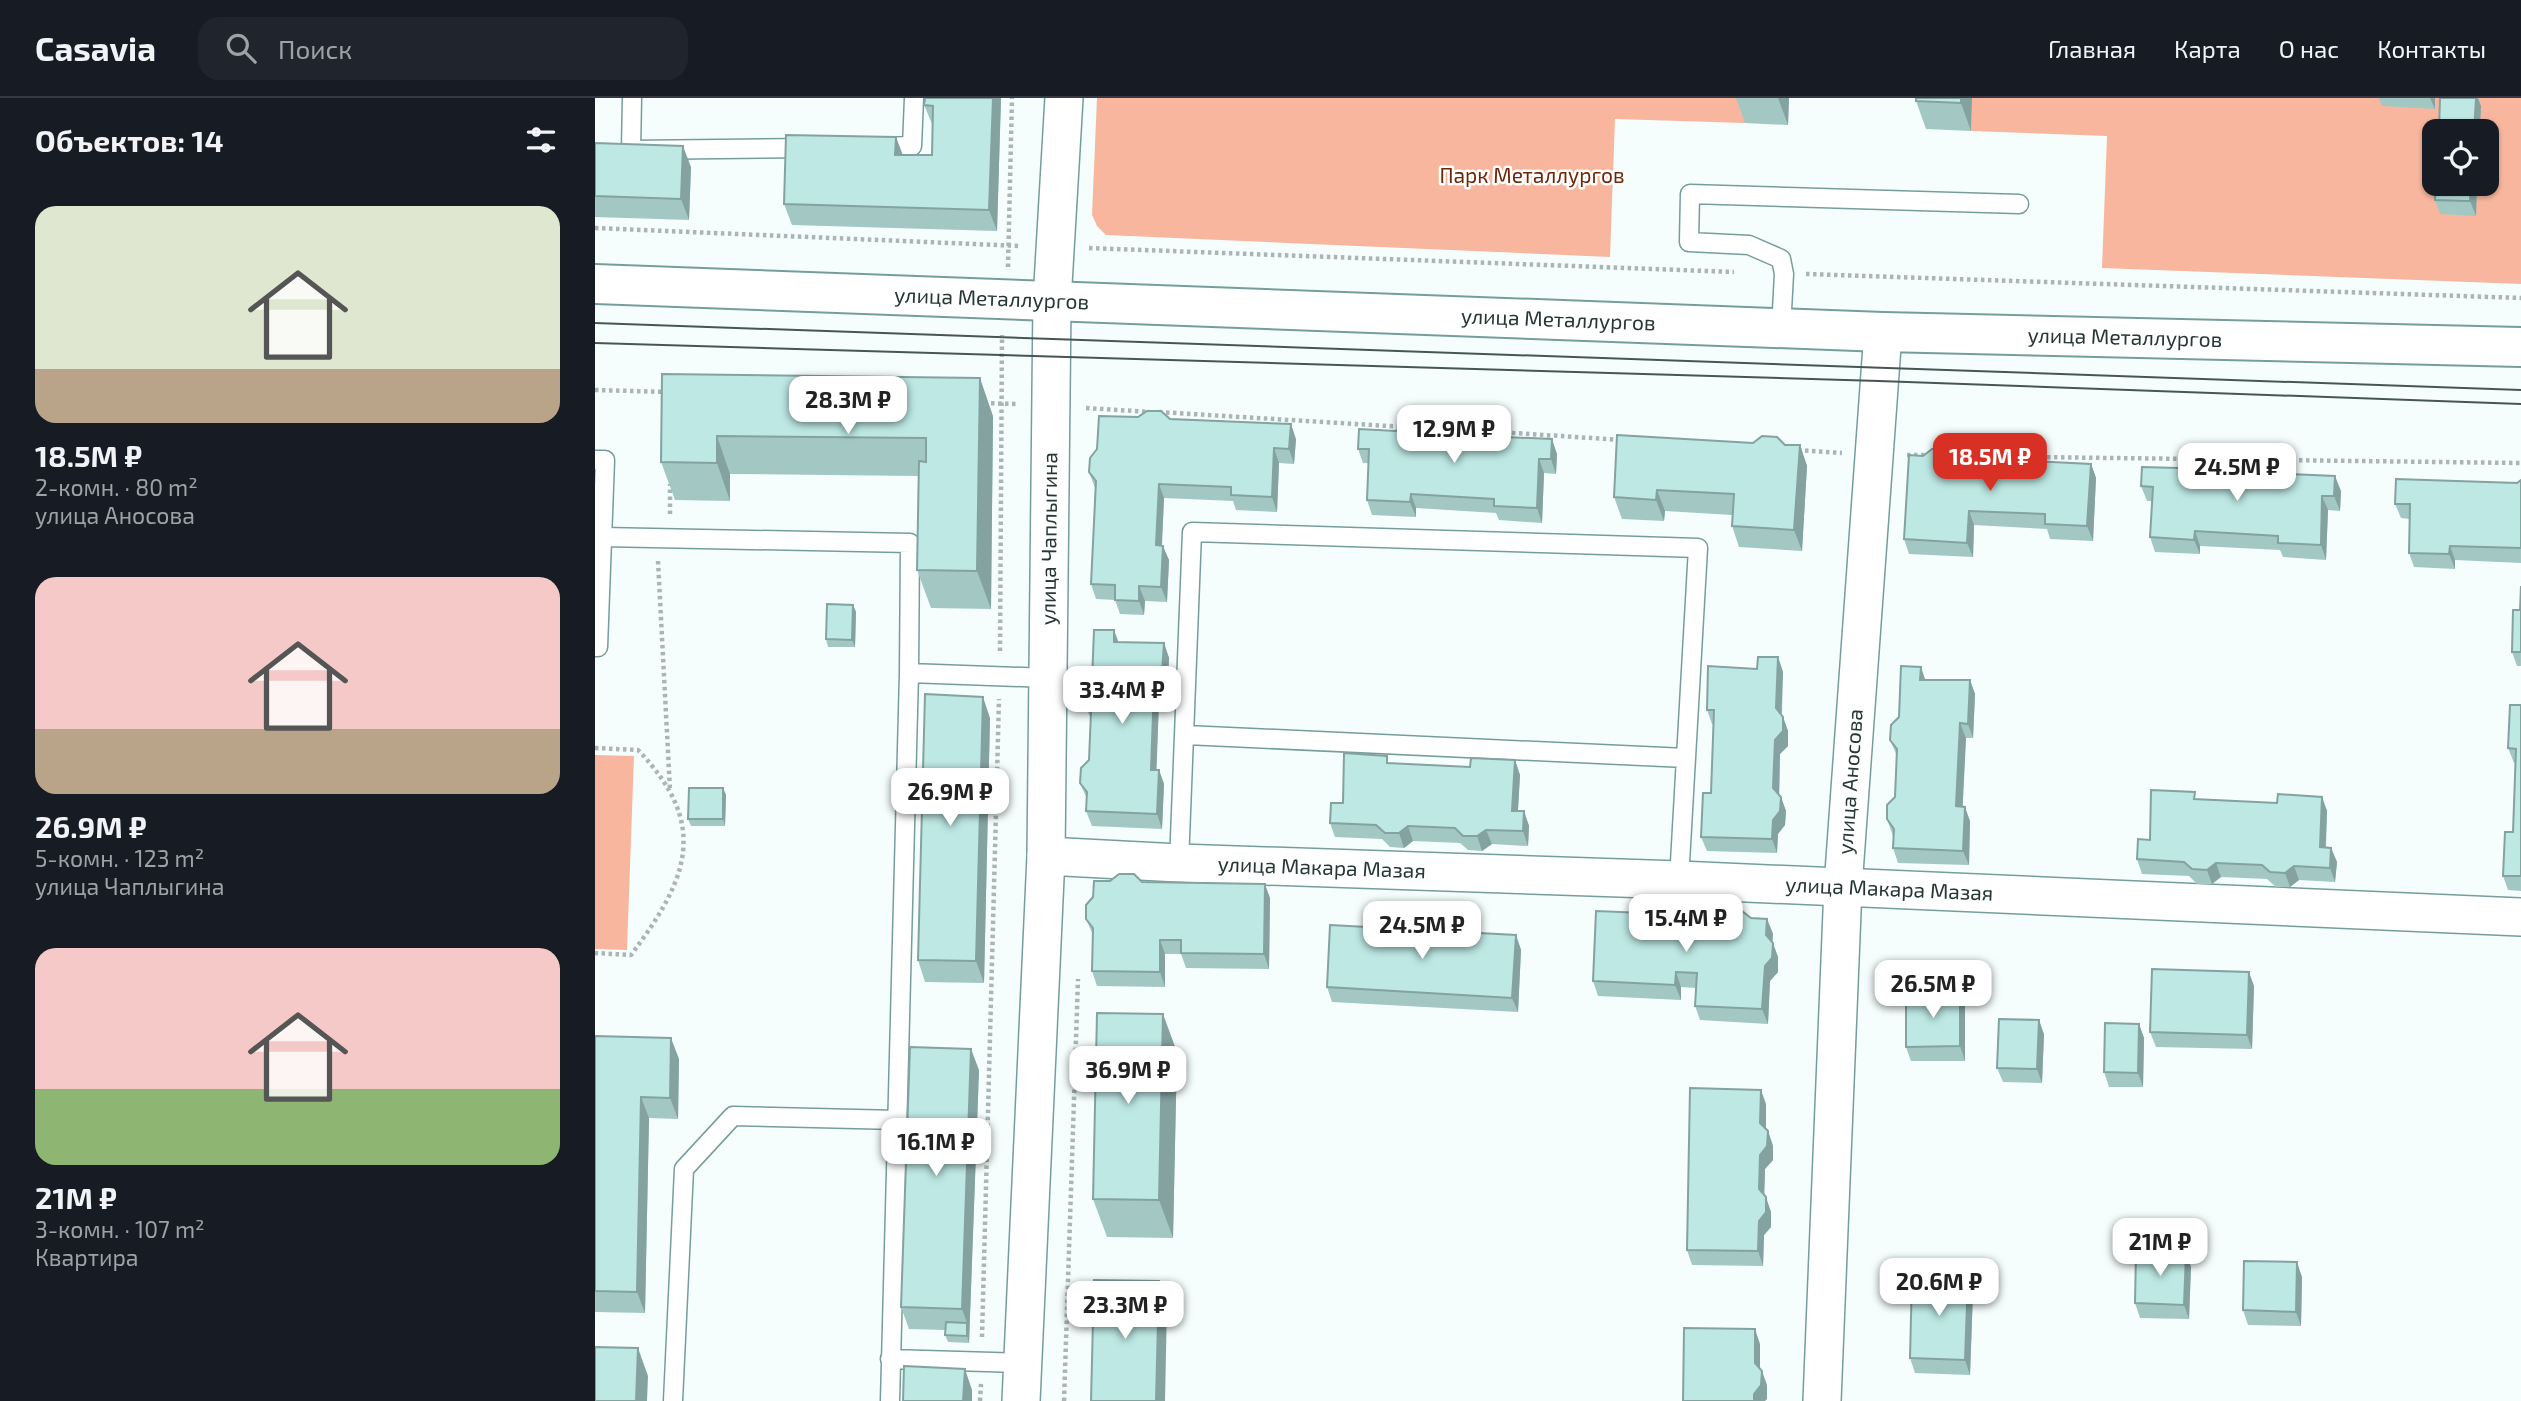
<!DOCTYPE html>
<html lang="ru">
<meta charset="utf-8">
<style>
:root{--surface:#171b24;--page:#20242c;--text:#f1f3f6;--muted:#9ea1a6;--line:#363941;--accent:#d93025}
body{margin:0;font-family:"Exo 2",sans-serif;background:var(--page);color:var(--text);height:100vh;display:flex;flex-direction:column;font-size:26px;white-space:nowrap}
*{box-sizing:border-box;margin:0}
p{font-size:23px;color:var(--muted)}
.icon{flex:none;width:38px;height:38px;fill:none;stroke:currentColor;stroke-width:2;stroke-linecap:round;stroke-linejoin:round}
.map{position:relative;flex:1;overflow:hidden}
.panel{display:flex;flex-direction:column;background:var(--surface);width:595px}
.panel>*{flex:none}
.fabs{position:absolute;left:1827px;top:21px;display:grid;gap:14px}
.fabs a{display:grid;place-items:center;width:77px;height:77px;border-radius:14px;background:var(--surface);box-shadow:0 2px 5px #0004;font-size:35px}
.price{position:absolute;translate:-50% -60px;padding:0 16px;border-radius:14px;background:#fff;color:#222;font-size:23px;line-height:46px;filter:drop-shadow(0 2px 4px #0008)}
.price::after{content:'';position:absolute;left:50%;top:42px;width:21px;height:16px;margin-left:-10px;background:inherit;clip-path:polygon(0 0,100% 0,50% 100%)}
.price.on{background:var(--accent);color:#fff}
ul{padding:0;list-style:none}
li{display:grid;align-content:center;gap:14px;height:371px;padding:0 35px}
li span{display:grid;place-items:center;height:217px;border-radius:21px;color:#555}
li>.icon{margin-inline-start:auto}
span .icon{width:126px;height:126px;fill:#fffc;stroke-width:1}
li b{font-size:30px}
h2{display:flex;justify-content:space-between;align-items:center;height:84px;padding:0 35px;font-size:30px}
header{display:flex;align-items:center;gap:42px;box-sizing:border-box;height:98px;padding:0 35px;background:var(--surface);border-bottom:2px solid var(--line)}
header strong{font-size:33px}
nav{display:flex;gap:38px;margin-inline-start:auto;font-size:24px}
.search{width:490px;height:63px;background:var(--page);display:flex;align-items:center;gap:18px;box-sizing:border-box;padding:0 24px;border-radius:21px;color:var(--muted);font-size:26px}
main{display:flex;flex:1;min-height:0}
.map>svg:first-child{display:block}
.green{fill:#f8b69f;fill-rule:evenodd}
.lines{fill:none;stroke-linecap:round;stroke-linejoin:round}
.lane-casing{stroke:#759e9b;stroke-width:21}
.street-casing{stroke:#759e9b;stroke-width:40}
.secondary-casing{stroke:#759e9b;stroke-width:42}
.path{stroke:#aab6b5;stroke-width:4.5;stroke-dasharray:3.5 3.5;stroke-linecap:butt}
.lane{stroke:#fff;stroke-width:18}
.street{stroke:#fff;stroke-width:37}
.secondary{stroke:#fff;stroke-width:38}
.tram{stroke:#465655;stroke-width:2}
.wall{fill:#a3c8c4}
.shaded-wall{fill:#84a2a0}
.building{fill:#bde8e4;stroke:#84a2a0;stroke-width:2}
.labels{text-anchor:middle;stroke-width:5;stroke-linejoin:round;paint-order:stroke}
.park-label{font-size:21px;fill:#702605;stroke:#fff}
.street-label{font-size:21px;fill:#263736;stroke:#fff}
</style>
<header>
<strong>Casavia</strong>
<div class="search"><svg class="icon" aria-label="search" viewBox="0 0 24 24"><circle cx="10" cy="10" r="6"/><path d="M15 15l6 6"/></svg>Поиск</div>
<nav><a>Главная</a><a>Карта</a><a>О нас</a><a>Контакты</a></nav>
</header>
<main>
<section class="panel">
<h2>Объектов: 14<svg class="icon" aria-label="filters" viewBox="0 0 24 24"><path d="M4 7h16M4 17h16"/><circle cx="9" cy="7" r="2"/><circle cx="15" cy="17" r="2"/></svg></h2>
<ul>
<li><span style="background:linear-gradient(#dfe7d0 75%,#b9a48a 0)"><svg class="icon" aria-label="home" viewBox="0 0 24 24"><path d="M3 11l9-7 9 7M6 9v11h12V9"/></svg></span><div><b>18.5M ₽</b><p>2-комн. · 80 m²</p><p>улица Аносова</p></div></li>
<li><span style="background:linear-gradient(#f6c9c9 70%,#b9a48a 0)"><svg class="icon" aria-label="home" viewBox="0 0 24 24"><path d="M3 11l9-7 9 7M6 9v11h12V9"/></svg></span><div><b>26.9M ₽</b><p>5-комн. · 123 m²</p><p>улица Чаплыгина</p></div></li>
<li><span style="background:linear-gradient(#f6c9c9 65%,#8fb573 0)"><svg class="icon" aria-label="home" viewBox="0 0 24 24"><path d="M3 11l9-7 9 7M6 9v11h12V9"/></svg></span><div><b>21M ₽</b><p>3-комн. · 107 m²</p><p>Квартира</p></div></li>
</ul>
</section>
<div class="map">
<svg width="1926" height="1303" viewBox="0 0 1926 1303">
<rect width="100%" height="100%" fill="#f5fefd"/>
<path class="green" d="M502 0H1151L1150 25 1020 21 1015 159 511 137 502 128 497 117Z
M1377 0H1926V186L1507 170 1512 38 1376 33ZM1839 33H1892V86H1839Z
M0 657 39 658 32 852 0 851Z"/>
<g class="lines">
<g class="lane-casing">
<path id="lane" d="M37 0 36 52 215 50
M282 49 317 48 319 0
M1186 230 1189 176 1186 161 1154 147 1094 144 1095 96 1424 106
M0 362H10L3 549H0
M7 439 315 445 314 575 453 580
M591 637 1091 660
M584 765 597 434 1103 450 1084 782
M295 1261 427 1265
M78 1303 89 1071 138 1018 303 1022
M295 1303 314 575"/>
</g>
<g class="street-casing">
<g id="street">
<path id="s1" d="M451 758 584 765 1084 782 1926 819"/>
<path id="s2" d="M426 1303 451 758 457 203 469 0"/>
<path id="s3" d="M1227 1303 1248 789 1288 234"/>
</g>
</g>
<g class="secondary-casing">
<g id="secondary">
<path id="s4" d="M0 186 1288 234 1926 249"/>
</g>
</g>
<path class="path" d="M0 130 426 148
M494 150 1139 174
M413 169 417 0
M1211 176 1926 200
M0 292 73 294
M389 305 422 306
M491 310 555 314
M564 314 810 329
M822 330 887 333
M903 334 1027 342
M1203 352 1247 355
M1312 357H1334
M1354 358 1926 365
M75 416V386
M63 463 75 692
M405 553 407 237
M0 650 43 652C116 728 92 782 36 857L0 855
M387 1239 404 601
M385 1303 386 1286
M469 1303 483 881"/>
<use href="#lane" class="lane"/>
<use href="#street" class="street"/>
<use href="#secondary" class="secondary"/>
<path class="tram" d="M0 225 1926 292
M0 245 1284 283 1926 306"/>
</g>
<path class="wall" d="M406 0 402 133 197 127 189 106 308 57H337L338 28 329 7Z
M1141 0H1194L1193 27 1150 25Z
M1321 0H1377L1376 33 1331 31 1321 3Z
M1784 0H1840V11L1787 8Z
M0 45 96 69 94 122 0 119Z
M1882 86 1881 118 1845 116 1840 102Z
M67 276 398 318 396 511 336 510 322 472 323 378 135 376V403L80 402 66 364Z
M575 321 701 341 699 366 684 365 682 414 641 412 638 403 569 400 567 448 574 462 572 504 550 503 549 517 525 516 520 502 501 501 496 486 500 390 494 374Z
M832 335 910 339 962 356 961 376 949 375 947 425 904 422 901 415 821 410V419L777 417 772 402 774 365H768L763 351Z
M1205 347 1212 368 1207 453 1144 449 1137 428V417L1070 413 1069 423 1027 421 1019 399Z
M1360 359 1496 366 1501 380 1498 443 1455 441 1452 431 1379 427 1378 459 1314 456 1309 441Z
M1615 372 1694 376 1746 393 1745 413 1733 412 1731 462 1688 459 1685 452 1605 448V456L1560 454 1555 439 1557 403H1552L1546 388Z
M1926 382V465L1860 462V471L1819 469 1814 455 1815 421 1806 420 1800 406 1922 385Z
M1926 488V568H1922L1917 554 1925 512Z
M258 507 261 514 260 549H233L231 541Z
M519 532 524 545H569L574 560 572 603H564L561 672H564L569 686 567 731 497 728 491 713 492 701 485 685 494 662 496 621 489 605 497 582Z
M1183 559 1188 574 1187 617 1193 633V648L1185 656 1184 696 1191 713 1190 727 1183 736 1182 755 1112 753 1106 739 1116 695 1119 626H1117L1112 612 1162 571Z
M1330 582H1375L1380 596 1378 640H1371L1367 709 1375 723 1374 767 1303 765 1298 750V738L1292 721 1300 699 1302 658 1295 642 1304 619Z
M1926 607V793L1913 792 1908 778 1918 734 1920 665H1919L1913 650Z
M395 620 389 885 330 884 323 862Z
M920 662 925 677 923 713H929L934 728 933 748 897 746 887 753 873 752 865 745 818 743 809 750 795 749 787 741 740 739 735 725 748 705 795 665 875 669Z
M128 690 131 697 130 728H96L93 721Z
M1727 699 1732 713 1731 750H1736L1742 764 1740 784 1704 782 1695 789H1681L1672 781 1626 779 1617 786H1602L1594 778 1547 776 1542 761 1555 742 1602 702 1682 705Z
M547 784 675 800 674 871 591 870 586 856H570V889L502 888 497 873 498 837 491 821Z
M1156 820 1172 821 1178 836 1177 844 1183 859V874L1175 883 1173 926 1105 922 1100 908 1101 890 1086 889V902L1003 898 998 883Z
M921 837 926 852 923 914 737 904 732 889Z
M1659 888 1657 951 1561 949 1555 934Z
M1365 894 1370 909V963H1316L1311 949Z
M1544 926 1549 940 1548 989H1514L1509 974Z
M1449 936 1447 985 1408 984 1402 970Z
M0 938 84 961 83 1021 54 1020 50 1215 0 1214Z
M582 954 578 1140 512 1139 498 1101Z
M384 972 374 1245 353 1244 350 1237V1232L314 1231 306 1209Z
M1171 1006V1031L1173 1033 1178 1048V1062L1170 1071 1169 1098 1176 1114V1129L1169 1137 1168 1168 1097 1167 1092 1152Z
M1591 1155 1596 1169 1594 1221 1545 1220 1540 1205Z
M1707 1179 1706 1228 1653 1227 1648 1212Z
M1378 1194 1375 1277 1320 1275 1315 1260Z"/>
<path class="shaded-wall" d="M398 0H406L402 133 394 112Z
M1183 0H1194L1193 27Z
M1366 0H1377L1376 33 1366 5Z
M1835 0H1840V11Z
M1881 0H1883L1886 8 1885 33H1879Z
M301 39 309 60 300 57Z
M88 48 96 69 94 122 86 101Z
M1876 86H1882L1881 118 1875 103Z
M385 280 398 318 396 511 382 473Z
M696 326 701 341 699 366 694 351Z
M122 338 135 376V403L122 365Z
M957 341 962 356 961 376 956 361Z
M1205 347 1212 368 1207 453 1199 432Z
M679 350 684 365 682 414 677 399Z
M944 361 949 375 947 425 942 410Z
M1496 366 1501 380 1498 443 1492 428Z
M1740 378 1746 393 1745 413 1739 398Z
M564 386 569 400 566 462 561 447Z
M1062 392 1070 413 1069 423 1061 402Z
M816 396 821 410V419L815 404Z
M1727 398 1733 412 1731 462 1726 447Z
M1374 413 1379 427 1378 459 1372 445Z
M1600 433 1605 448V456L1599 442Z
M568 448 574 462 572 504 566 489Z
M1855 448 1860 462V471L1854 456Z
M544 488 550 503 549 517 544 503Z
M258 507 261 514 260 549 257 542Z
M519 532 524 547 519 544Z
M569 545 574 560 572 603 566 589Z
M1183 559 1188 574 1186 624 1181 610Z
M1326 569 1331 584 1325 582Z
M1375 582 1380 596 1378 640 1373 626Z
M559 588 564 603 561 686 556 672Z
M388 599 395 620 389 885 381 863Z
M1188 619 1193 633V648L1185 656 1184 704 1178 690 1180 642Z
M1365 625 1371 640 1367 723 1361 708Z
M920 662 925 677 922 727 917 713Z
M564 672 569 686 567 731 562 716Z
M128 690 131 697 130 728 128 721Z
M1186 699 1191 713 1190 727 1183 736 1182 755 1177 741 1178 722Z
M1727 699 1732 713 1730 764 1725 749Z
M1370 709 1375 723 1374 767 1368 753Z
M929 713 934 728 933 748 928 733Z
M813 728 818 743 809 750 804 735Z
M891 732 897 746 887 753 882 738Z
M1736 750 1742 764 1740 784 1735 770Z
M1621 765 1626 779 1617 786 1612 772Z
M1699 768 1704 782 1695 789 1690 775Z
M670 786 675 800 674 871 669 856Z
M1172 821 1178 836 1177 851 1171 837Z
M921 837 926 852 923 914 917 900Z
M565 842 570 856V889L565 874Z
M1178 845 1183 859V874L1175 883 1173 926 1167 911 1170 868Z
M1081 874 1086 889V902L1080 887Z
M1654 874 1659 888 1657 951 1652 937Z
M1365 894 1370 909V963L1365 948Z
M568 916 582 954 578 1140 564 1102Z
M1444 922 1449 936 1447 985 1442 971Z
M1544 926 1549 940 1548 989 1543 975Z
M76 940 84 961 83 1021 75 1000Z
M376 951 384 972 374 1245 372 1238V1225L367 1211Z
M1166 992 1171 1006V1039L1165 1025Z
M46 999 54 1020 50 1215 42 1194Z
M1173 1033 1178 1048V1062L1170 1071 1169 1106 1164 1091 1165 1057Z
M1171 1099 1176 1114V1129L1169 1137 1168 1168 1163 1153 1164 1123Z
M1591 1155 1596 1169 1594 1221 1589 1207Z
M1702 1164 1707 1179 1706 1228 1701 1214Z
M1373 1179 1378 1194 1375 1277 1370 1262Z
M564 1183 572 1205 570 1303H561Z
M1160 1231 1165 1246V1279L1160 1265Z
M43 1250 53 1278 52 1303H41Z
M370 1271 377 1292V1303H368Z
M1167 1273 1172 1287V1301L1170 1303H1159V1296Z"/>
<path class="building" d="M330 0H398L394 112 189 106 191 37 301 39 300 57H337L338 8 329 7Z
M1321 0H1366V5L1321 3Z
M1845 0H1881L1879 33H1844Z
M0 45 88 48 86 101 0 98Z
M1841 86H1876L1875 103 1840 102Z
M67 276 385 280 382 473 322 472 324 363 331 364V340L122 338V365L66 364Z
M552 313H566L575 321 696 326 694 351 679 350 677 399 636 397V389L564 386 561 447 568 448 566 489 544 488V503L520 502V487L496 486 501 383 494 374 495 360 502 351 504 318 543 319Z
M809 326 824 327 832 335 878 337 888 330 902 331 910 339 957 341 956 361H944L942 410 899 408V401L816 396 815 404 772 402 774 351H763L764 331 801 333Z
M1022 337 1158 345 1167 338 1182 339 1190 347H1205L1199 432 1137 428 1139 396 1062 392 1061 402 1019 399Z
M1337 351H1352L1360 359 1496 366 1492 428 1450 426V416L1374 413 1372 445 1309 441 1314 357 1328 358Z
M1593 364H1607L1615 372 1662 374 1671 368H1686L1694 376 1740 378 1739 398H1727L1726 447 1683 445V438L1600 433 1599 442 1555 439 1558 389 1546 388 1547 369 1584 370Z
M1801 381 1922 385 1926 382V450L1855 448 1854 456 1814 455 1815 406H1800Z
M1926 488V554H1917L1918 512H1925Z
M232 506 258 507 257 542 231 541Z
M499 532H519V544L569 545 566 589 559 588 556 672H564L562 716 491 713 492 694 485 685 486 670 494 662 496 614 489 605V590L497 582Z
M1163 559H1183L1181 610 1188 619V633L1180 642 1178 690 1186 699 1185 713 1178 722 1177 741 1106 739 1108 695H1116L1119 612H1112L1113 568 1162 571Z
M1306 568 1326 569 1325 582H1375L1373 626 1365 625 1361 708 1370 709 1368 753 1298 750 1299 731 1292 721V707L1300 699 1302 651 1295 642 1296 627 1304 619Z
M330 596 388 599 381 863 323 862Z
M1915 607H1926V778H1908L1910 734H1918L1921 651 1913 650Z
M749 655 792 658V665L875 669 876 660 920 662 917 713H929L928 733 891 732 882 738H868L860 730 813 728 804 735H790L781 727 735 725 736 705H748Z
M94 690H128V721H93Z
M1556 692 1600 694 1599 701 1682 705 1683 696 1727 699 1725 749 1736 750 1735 770 1699 768 1690 775 1675 774 1667 767 1621 765 1612 772 1597 771 1589 764 1542 761 1543 741 1555 742Z
M524 776H539L547 784 670 786 669 856 586 855V842H565V874L497 873 498 830 491 821V807L498 799 499 783H515Z
M1133 812 1147 813 1156 820 1172 821 1171 837 1178 845 1177 860 1170 868 1167 911 1100 908 1102 875 1081 874 1080 887 998 883 1001 813 1124 818Z
M735 827 921 837 917 900 732 889Z
M1557 871 1654 874 1652 937 1555 934Z
M1365 894V948L1311 949V895Z
M502 915 568 916 564 1102 498 1101Z
M1404 921 1444 922 1442 971 1402 970Z
M1510 925 1544 926 1543 975 1509 974Z
M0 938 76 940 75 1000 46 999 42 1194 0 1193Z
M315 949 376 951 367 1211 306 1209Z
M1095 990 1166 992 1165 1025 1173 1033 1172 1048 1165 1057 1164 1091 1171 1099V1114L1164 1123 1163 1153 1092 1152Z
M1541 1154 1591 1155 1589 1207 1540 1205Z
M1649 1163 1702 1164 1701 1214 1648 1212Z
M1317 1178 1373 1179 1370 1262 1315 1260Z
M499 1182 564 1183 561 1303H496Z
M351 1224 372 1225V1238L350 1237Z
M1089 1230 1160 1231V1265L1167 1273 1166 1287 1159 1296V1303H1088Z
M0 1249 43 1250 41 1303H0Z
M309 1268 370 1271 368 1303H308Z"/>
<g class="labels">
<g class="park-label">
<text x="937" y="85">Парк Металлургов</text>
</g>
<g class="street-label">
<text dy="7" stroke="none"><textPath href="#s4" startOffset="397">улица Металлургов</textPath></text>
<text dy="7" stroke="none"><textPath href="#s4" startOffset="964">улица Металлургов</textPath></text>
<text dy="7" stroke="none"><textPath href="#s4" startOffset="1531">улица Металлургов</textPath></text>
<text dy="7" stroke="none"><textPath href="#s2" startOffset="863">улица Чаплыгина</textPath></text>
<text dy="7" stroke="none"><textPath href="#s3" startOffset="620">улица Аносова</textPath></text>
<text dy="7" stroke="none"><textPath href="#s1" startOffset="276">улица Макара Мазая</textPath></text>
<text dy="7" stroke="none"><textPath href="#s1" startOffset="844">улица Макара Мазая</textPath></text>
</g>
</g>
</svg>
<div class="fabs">
<a><svg class="icon" aria-label="locate" viewBox="0 0 24 24"><circle cx="12" cy="12" r="6"/><path d="M12 2v4M12 18v4M2 12h4M18 12h4"/></svg></a>
</div>
<b class="price" style="left:253px;top:338px">28.3M ₽</b>
<b class="price" style="left:859px;top:367px">12.9M ₽</b>
<b class="price on" style="left:1395px;top:395px">18.5M ₽</b>
<b class="price" style="left:1642px;top:405px">24.5M ₽</b>
<b class="price" style="left:527px;top:628px">33.4M ₽</b>
<b class="price" style="left:355px;top:730px">26.9M ₽</b>
<b class="price" style="left:1091px;top:856px">15.4M ₽</b>
<b class="price" style="left:827px;top:863px">24.5M ₽</b>
<b class="price" style="left:1338px;top:922px">26.5M ₽</b>
<b class="price" style="left:533px;top:1008px">36.9M ₽</b>
<b class="price" style="left:341px;top:1080px">16.1M ₽</b>
<b class="price" style="left:1565px;top:1180px">21M ₽</b>
<b class="price" style="left:1344px;top:1220px">20.6M ₽</b>
<b class="price" style="left:530px;top:1243px">23.3M ₽</b>
</div>
</main>
